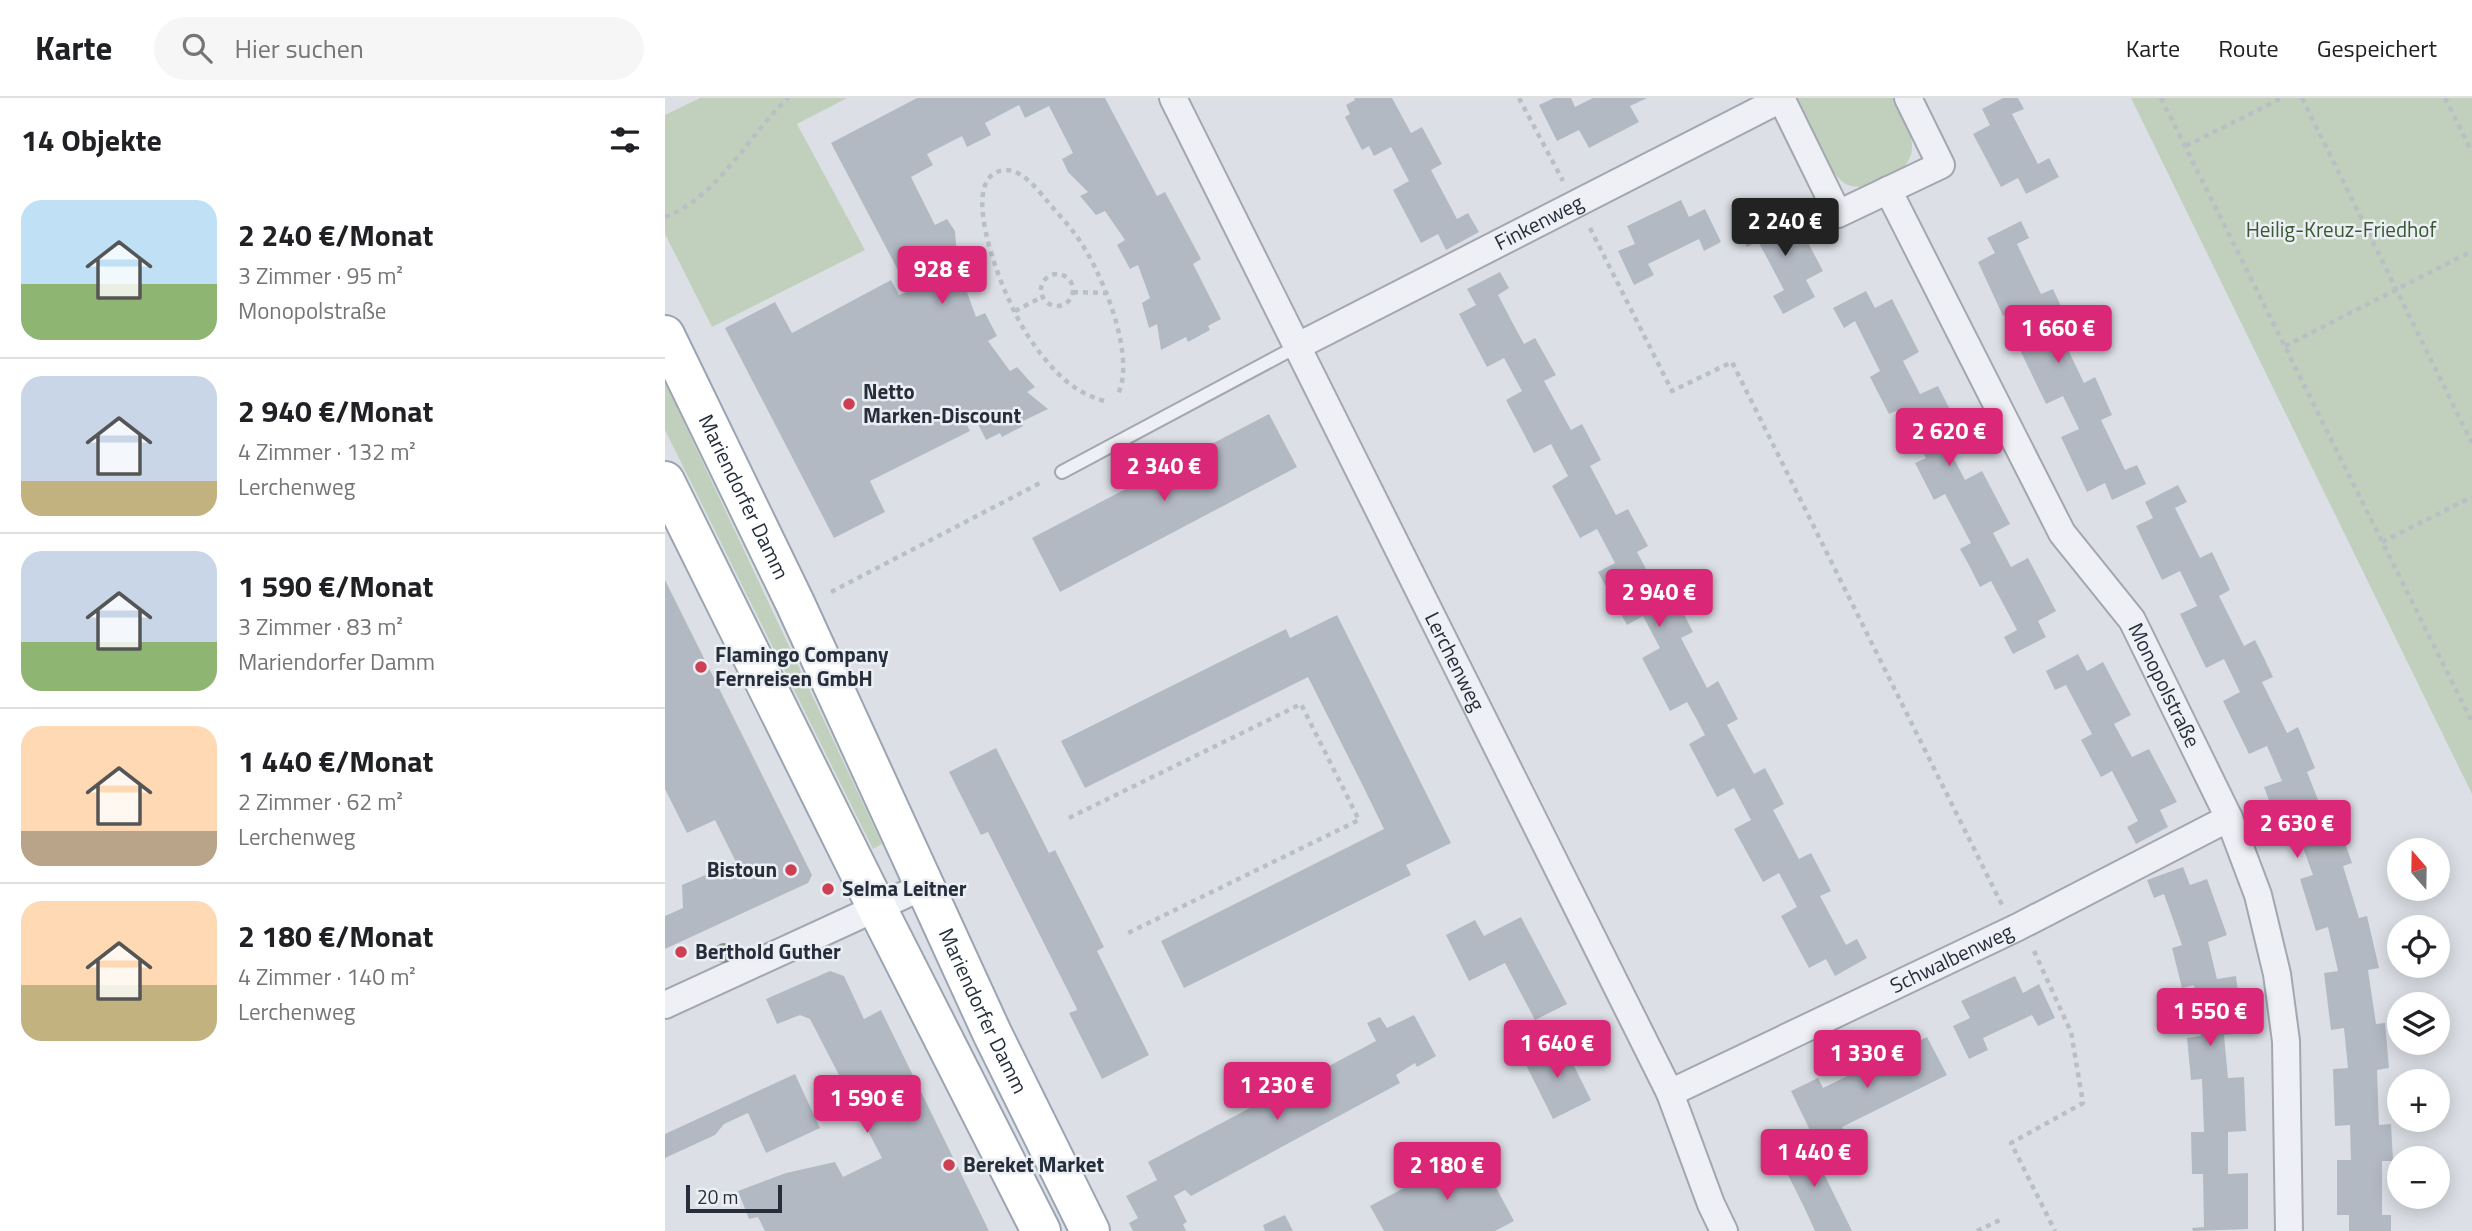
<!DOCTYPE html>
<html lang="de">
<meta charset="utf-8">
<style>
:root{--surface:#fff;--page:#f6f6f6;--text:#202124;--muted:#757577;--line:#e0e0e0;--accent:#db2777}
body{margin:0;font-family:"Titillium Web",sans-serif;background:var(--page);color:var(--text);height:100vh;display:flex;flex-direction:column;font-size:26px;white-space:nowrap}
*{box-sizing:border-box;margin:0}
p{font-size:23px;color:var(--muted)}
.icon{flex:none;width:38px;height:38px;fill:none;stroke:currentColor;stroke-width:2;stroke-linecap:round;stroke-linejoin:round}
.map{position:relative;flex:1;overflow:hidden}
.sheet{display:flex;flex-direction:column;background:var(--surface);width:665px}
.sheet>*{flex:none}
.needle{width:46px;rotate:340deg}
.buttons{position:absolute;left:1722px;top:740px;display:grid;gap:14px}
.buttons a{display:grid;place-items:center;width:63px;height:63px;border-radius:50%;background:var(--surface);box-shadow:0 4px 18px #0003;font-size:35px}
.scale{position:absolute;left:21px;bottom:18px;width:96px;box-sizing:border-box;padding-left:7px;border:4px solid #262e3c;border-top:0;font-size:19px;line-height:24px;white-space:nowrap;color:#262e3c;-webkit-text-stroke:5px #ebeff4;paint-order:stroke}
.price{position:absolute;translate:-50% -60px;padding:0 16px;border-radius:7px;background:var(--accent);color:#fff;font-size:23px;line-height:46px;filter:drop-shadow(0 2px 4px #0008)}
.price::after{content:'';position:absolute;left:50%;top:42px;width:21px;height:16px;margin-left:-10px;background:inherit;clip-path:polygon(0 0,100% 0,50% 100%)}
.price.active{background:#222;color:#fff}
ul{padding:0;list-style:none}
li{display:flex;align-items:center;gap:21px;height:175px;padding:0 21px}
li+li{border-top:2px solid var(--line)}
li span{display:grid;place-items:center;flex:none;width:196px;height:140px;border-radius:21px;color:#555}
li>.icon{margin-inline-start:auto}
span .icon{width:84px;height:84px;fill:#fffc;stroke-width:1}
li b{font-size:30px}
h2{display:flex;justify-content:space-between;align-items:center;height:84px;padding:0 21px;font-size:30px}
header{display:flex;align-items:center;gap:42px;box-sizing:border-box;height:98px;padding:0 35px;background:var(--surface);border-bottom:2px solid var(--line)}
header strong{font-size:33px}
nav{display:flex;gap:38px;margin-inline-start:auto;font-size:24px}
.search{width:490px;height:63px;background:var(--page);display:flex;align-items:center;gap:18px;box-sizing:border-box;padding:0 24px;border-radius:38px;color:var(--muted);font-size:26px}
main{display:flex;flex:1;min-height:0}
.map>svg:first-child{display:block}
.green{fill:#c1d0bd}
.building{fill:#b3b9c3}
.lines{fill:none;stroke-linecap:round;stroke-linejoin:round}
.lane-casing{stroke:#a2a7b0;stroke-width:16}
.street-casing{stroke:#a2a7b0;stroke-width:30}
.primary-casing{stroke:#9ba4b2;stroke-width:42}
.path{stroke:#babec5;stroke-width:4.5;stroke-dasharray:5 5;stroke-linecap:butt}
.lane{stroke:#eef0f5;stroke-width:12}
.street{stroke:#eef0f5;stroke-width:26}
.primary{stroke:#fff;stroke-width:38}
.tree{fill:#829584}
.poi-dot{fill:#cd3f52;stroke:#ebeff4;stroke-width:2.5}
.labels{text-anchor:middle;stroke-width:5;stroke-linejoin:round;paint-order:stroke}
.street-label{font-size:21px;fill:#262e3c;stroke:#ebeff4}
.park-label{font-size:21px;fill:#395833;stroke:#ebeff4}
.poi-label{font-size:21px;font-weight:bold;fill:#262e3c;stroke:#ebeff4;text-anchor:start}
</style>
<header>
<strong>Karte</strong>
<div class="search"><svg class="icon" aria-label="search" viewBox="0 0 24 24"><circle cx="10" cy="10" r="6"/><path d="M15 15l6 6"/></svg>Hier suchen</div>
<nav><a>Karte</a><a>Route</a><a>Gespeichert</a></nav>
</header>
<main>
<section class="sheet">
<h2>14 Objekte<svg class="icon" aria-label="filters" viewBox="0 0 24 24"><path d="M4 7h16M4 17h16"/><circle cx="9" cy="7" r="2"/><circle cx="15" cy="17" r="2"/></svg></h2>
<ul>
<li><span style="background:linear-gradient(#bfe0f5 60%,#8fb573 0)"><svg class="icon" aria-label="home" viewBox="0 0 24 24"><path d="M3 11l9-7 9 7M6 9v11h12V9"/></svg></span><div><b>2 240 €/Monat</b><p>3 Zimmer · 95 m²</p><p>Monopolstraße</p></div></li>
<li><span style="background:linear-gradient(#c9d6e8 75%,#c2b280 0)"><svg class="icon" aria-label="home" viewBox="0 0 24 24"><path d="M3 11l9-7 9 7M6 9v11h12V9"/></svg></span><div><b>2 940 €/Monat</b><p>4 Zimmer · 132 m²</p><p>Lerchenweg</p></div></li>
<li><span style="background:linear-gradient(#c9d6e8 65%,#8fb573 0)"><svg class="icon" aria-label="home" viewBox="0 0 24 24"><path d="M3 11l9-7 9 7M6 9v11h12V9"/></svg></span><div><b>1 590 €/Monat</b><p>3 Zimmer · 83 m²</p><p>Mariendorfer Damm</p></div></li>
<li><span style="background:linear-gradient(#ffd9b3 75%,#b9a48a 0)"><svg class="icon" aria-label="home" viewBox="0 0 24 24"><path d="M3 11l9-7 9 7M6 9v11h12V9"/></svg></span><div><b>1 440 €/Monat</b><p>2 Zimmer · 62 m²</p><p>Lerchenweg</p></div></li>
<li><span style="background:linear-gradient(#ffd9b3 60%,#c2b280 0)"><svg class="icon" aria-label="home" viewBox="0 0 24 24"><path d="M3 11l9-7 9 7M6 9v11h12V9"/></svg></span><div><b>2 180 €/Monat</b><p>4 Zimmer · 140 m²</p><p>Lerchenweg</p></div></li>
</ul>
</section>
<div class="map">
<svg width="1807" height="1133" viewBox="0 0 1807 1133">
<rect width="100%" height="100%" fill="#dce0e6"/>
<path class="green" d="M35 0H182L132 26 200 152 47 229 0 136V17Z
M1132 0H1229C1236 16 1248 32 1247 50 1247 76 1200 98 1179 85 1163 75 1141 19 1132 0Z
M1466 0H1807V696Z
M0 284 217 746 208 751 0 332Z"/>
<path class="building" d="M252 0H440L492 98 500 94 536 161 528 166 556 221 543 228 545 232 523 244 521 239 496 252 492 226 484 230 477 205 485 200 473 167 465 171 452 147 460 142 440 113 431 117 415 98 423 94 403 74 397 61 408 55 384 8 360 20 354 7 320 25 326 37 302 49 297 38 262 56 268 67 246 79 270 127 282 121 290 133 292 161 301 156 308 181 299 186 311 219 320 215 332 238 323 243 345 273 352 269 370 289 362 294 383 311 356 324 358 328 337 339 335 335 321 342 307 314 298 319 305 333 205 383 220 414 169 440 60 230 110 204 127 235 226 182 234 197 244 193 166 45Z
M689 0H727L746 35 757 29 777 66 766 72 792 121 803 115 814 134 781 152 773 136 756 145 728 92 744 83 726 49 709 58 704 48 697 52 680 19 685 16 681 7 690 2Z
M889 0H906L910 9 928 0H982L965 8 974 24 924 50 914 32 892 43 874 7Z
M1338 0H1353L1359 11 1347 16 1373 66 1384 60 1394 79 1361 96 1353 80 1336 89 1308 36 1325 27 1317 11Z
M1016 102 1024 119 1040 111 1056 144 1039 153 1034 141 983 166 989 177 969 187 953 153 970 146 962 128Z
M1105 113 1113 129 1130 120 1158 173 1141 182 1150 199 1118 216 1108 198 1119 192 1093 143 1082 149 1072 130Z
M1356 123 1364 140 1352 146 1376 196 1388 191 1406 230 1395 235 1419 285 1430 279 1447 317 1436 322 1460 372 1472 367 1481 386 1447 402 1440 385 1422 394 1396 339 1414 331 1398 298 1381 306 1355 252 1372 244 1364 226 1356 209 1338 218 1313 164 1330 155 1322 140Z
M835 174 844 190 833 197 846 222 859 246 870 240 891 277 879 283 906 332 917 326 936 362 925 368 951 417 963 411 983 448 972 454 998 503 1009 497 1028 534 1016 540 1042 590 1053 583 1073 621 1062 627 1089 676 1100 670 1119 706 1108 712 1134 761 1146 755 1166 793 1155 798 1181 847 1192 841 1202 860 1170 878 1161 861 1144 870 1116 818 1132 809 1114 775 1098 784 1069 731 1086 722 1069 690 1052 699 1024 646 1040 637 1031 620 1022 604 1005 613 977 560 995 550 978 518 962 527 933 474 950 465 932 431 915 440 887 388 903 378 886 346 869 355 841 302 857 293 839 260 822 269 794 216 811 207 802 191Z
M1201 193 1210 210 1227 201 1254 254 1238 263 1255 296 1273 288 1300 341 1283 349 1300 382 1317 373 1345 426 1328 435 1346 469 1363 460 1391 513 1373 523 1381 539 1348 556 1339 539 1352 532 1326 483 1315 489 1305 469 1295 451 1306 445 1280 396 1269 402 1250 365 1261 360 1235 311 1224 316 1205 279 1215 273 1190 223 1179 230 1168 210Z
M604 316 632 369 395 494 367 440Z
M1513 387 1522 404 1510 410 1535 460 1547 454 1565 492 1554 498 1579 548 1590 542 1600 562 1608 579 1597 584 1622 635 1633 629 1650 670 1642 674 1661 722 1671 719 1687 765 1678 768 1694 820 1702 818 1714 870 1703 872 1711 926 1720 925 1724 970 1712 972 1714 1027 1726 1026 1728 1063H1717V1117H1726V1133H1684V1117H1672V1062H1686L1685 1027 1670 1028 1668 971 1683 970 1679 930 1666 932 1659 875 1673 873 1663 829 1651 833 1635 781 1648 777 1632 733 1618 739 1599 689 1617 683 1602 648 1584 656 1558 603 1575 594 1559 561 1541 570 1515 516 1532 508 1515 473 1497 482 1471 428 1488 420 1480 404Z
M0 482 147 777 143 785 0 851V818L18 810 17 787 71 764 50 722 22 735 0 691Z
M672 517 786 745 741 767 746 777 519 890 496 843 719 731 697 686 643 579 420 690 396 643 621 531 625 540Z
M1413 556 1422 573 1438 564 1466 617 1449 626 1467 659 1484 651 1512 704 1495 712 1503 729 1471 746 1462 729 1473 723 1447 673 1436 679 1416 642 1427 636 1401 587 1390 592 1381 573Z
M331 650 384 755 390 752 429 829 439 849 432 853 484 957 437 981 404 915 412 912 411 909 323 734 316 737 284 674Z
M1518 769 1525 787 1542 781 1562 837 1543 844 1552 881 1571 878 1578 935 1559 937 1563 980 1579 979 1581 1033 1563 1034V1076L1583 1075V1131L1528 1133 1527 1130 1539 1129 1538 1076H1527L1526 1034H1539L1537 981 1526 982 1522 940 1536 938 1532 913 1529 887 1517 890 1507 850 1517 847 1499 796 1489 800 1482 782Z
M856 819 902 906 870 922 840 865 804 883 781 837 810 822 819 838Z
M165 873 179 878 199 921 216 912 324 1133H100L93 1119 84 1121 73 1093 121 1075 170 1064 178 1079 217 1060 145 921 135 917 112 926 101 901Z
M1350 878 1358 895 1374 886 1390 920 1373 928 1367 917 1318 940 1323 952 1304 961 1288 928 1305 920 1296 903Z
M749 917 771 958 752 969 750 965 731 977 735 985 526 1098 520 1092 509 1098 522 1124 518 1126 521 1133H468L464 1125 473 1120 461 1098 492 1082 483 1064 711 943 702 925 715 919 722 930Z
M1262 939 1282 977 1177 1029 1178 1031 1166 1037 1169 1044 1154 1051 1126 993 1153 980 1158 990Z
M896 942 926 1002 888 1021 858 961Z
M130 976 155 1030 101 1055 83 1015 59 1026 50 1037 0 1060V1036Z
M1142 1042 1162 1082 1187 1133H1150L1139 1109 1113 1057Z
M811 1052 849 1123 830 1133H719L705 1108Z
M620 1117 628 1133H600L598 1127Z"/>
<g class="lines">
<g class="lane-casing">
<path id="lane" d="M397 374 631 249"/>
</g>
<g class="street-casing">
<g id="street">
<path id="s1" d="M508 0 1005 995 1046 1106 1059 1133"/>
<path d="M1116 0 1173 116 1276 67 1243 0"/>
<path id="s2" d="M1223 92 1397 435 1467 522 1564 720 1593 797 1612 876 1621 943 1624 1133"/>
<path id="s3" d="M631 249 1116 1"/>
<path d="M0 907 259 788"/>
<path id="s4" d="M1005 995 1353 829 1564 720"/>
</g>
</g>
<g class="primary-casing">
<g id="primary">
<path id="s5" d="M0 237 130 505 327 935 425 1133"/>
<path d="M0 383 212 810 376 1133"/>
</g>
</g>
<path class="path" d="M854 0 898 83
M1496 0 1807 624
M1637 0 1807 345
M1780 0 1807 54
M1521 48 1617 0
M0 119C54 98 82 39 123 0
M925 130 1007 293 1067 264 1337 807
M376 192a16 16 0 1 1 32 0a16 16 0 1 1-32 0Z
M408 194 441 195
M350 213 377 199
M1620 248 1807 153
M439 303C413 295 397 282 380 261 365 243 353 223 344 202 332 177 298 88 332 74 353 65 371 90 383 104 392 115 402 125 410 136 435 169 472 257 453 296
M1717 444 1807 399
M166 494 377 384
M404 720 636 606 694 722 461 836
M1369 853 1406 934 1418 1005 1346 1045 1390 1133
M1312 1133 1335 1122"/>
<use href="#lane" class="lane"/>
<use href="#street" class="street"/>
<use href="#primary" class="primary"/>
</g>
<circle class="tree" cx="59" cy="855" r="10"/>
<g class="poi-dot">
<circle cx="184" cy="306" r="7"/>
<circle cx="36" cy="569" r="7"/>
<circle cx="126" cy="772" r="7"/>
<circle cx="163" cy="791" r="7"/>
<circle cx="16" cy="854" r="7"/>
<circle cx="284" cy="1067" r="7"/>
</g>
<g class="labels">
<g class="street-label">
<text dy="7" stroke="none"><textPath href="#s3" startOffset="273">Finkenweg</textPath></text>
<text dy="7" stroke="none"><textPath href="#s5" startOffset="180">Mariendorfer Damm</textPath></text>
<text dy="7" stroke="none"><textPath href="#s1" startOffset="630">Lerchenweg</textPath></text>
<text dy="7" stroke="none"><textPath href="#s2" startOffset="569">Monopolstraße</textPath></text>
<text dy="7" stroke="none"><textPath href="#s4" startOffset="312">Schwalbenweg</textPath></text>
<text dy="7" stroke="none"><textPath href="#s5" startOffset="747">Mariendorfer Damm</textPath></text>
</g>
<g class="park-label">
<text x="1676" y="139">Heilig-Kreuz-Friedhof</text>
</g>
<g class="poi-label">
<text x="198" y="301">Netto<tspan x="198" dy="24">Marken-Discount</tspan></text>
<text x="50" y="564">Flamingo Company<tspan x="50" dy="24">Fernreisen GmbH</tspan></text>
<text x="112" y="779" text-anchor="end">Bistoun</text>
<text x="177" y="798">Selma Leitner</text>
<text x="30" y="861">Berthold Guther</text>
<text x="298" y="1074">Bereket Market</text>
</g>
</g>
</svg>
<div class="buttons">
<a><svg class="needle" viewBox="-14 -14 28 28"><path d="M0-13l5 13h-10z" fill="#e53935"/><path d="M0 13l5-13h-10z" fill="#757577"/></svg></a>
<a><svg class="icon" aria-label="locate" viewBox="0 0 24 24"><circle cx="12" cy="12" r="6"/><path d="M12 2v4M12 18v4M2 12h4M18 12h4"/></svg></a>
<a><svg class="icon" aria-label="layers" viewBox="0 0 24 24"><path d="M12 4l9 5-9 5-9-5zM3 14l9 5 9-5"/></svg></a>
<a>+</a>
<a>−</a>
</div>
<div class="scale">20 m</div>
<b class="price active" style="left:1120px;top:160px">2 240 €</b>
<b class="price" style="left:277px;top:208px">928 €</b>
<b class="price" style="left:1393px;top:267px">1 660 €</b>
<b class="price" style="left:1284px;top:370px">2 620 €</b>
<b class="price" style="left:499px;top:405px">2 340 €</b>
<b class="price" style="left:994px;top:531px">2 940 €</b>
<b class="price" style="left:1632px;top:762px">2 630 €</b>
<b class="price" style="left:1545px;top:950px">1 550 €</b>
<b class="price" style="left:892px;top:982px">1 640 €</b>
<b class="price" style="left:1202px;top:992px">1 330 €</b>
<b class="price" style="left:612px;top:1024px">1 230 €</b>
<b class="price" style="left:202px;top:1037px">1 590 €</b>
<b class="price" style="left:1149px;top:1091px">1 440 €</b>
<b class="price" style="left:782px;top:1104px">2 180 €</b>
</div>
</main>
